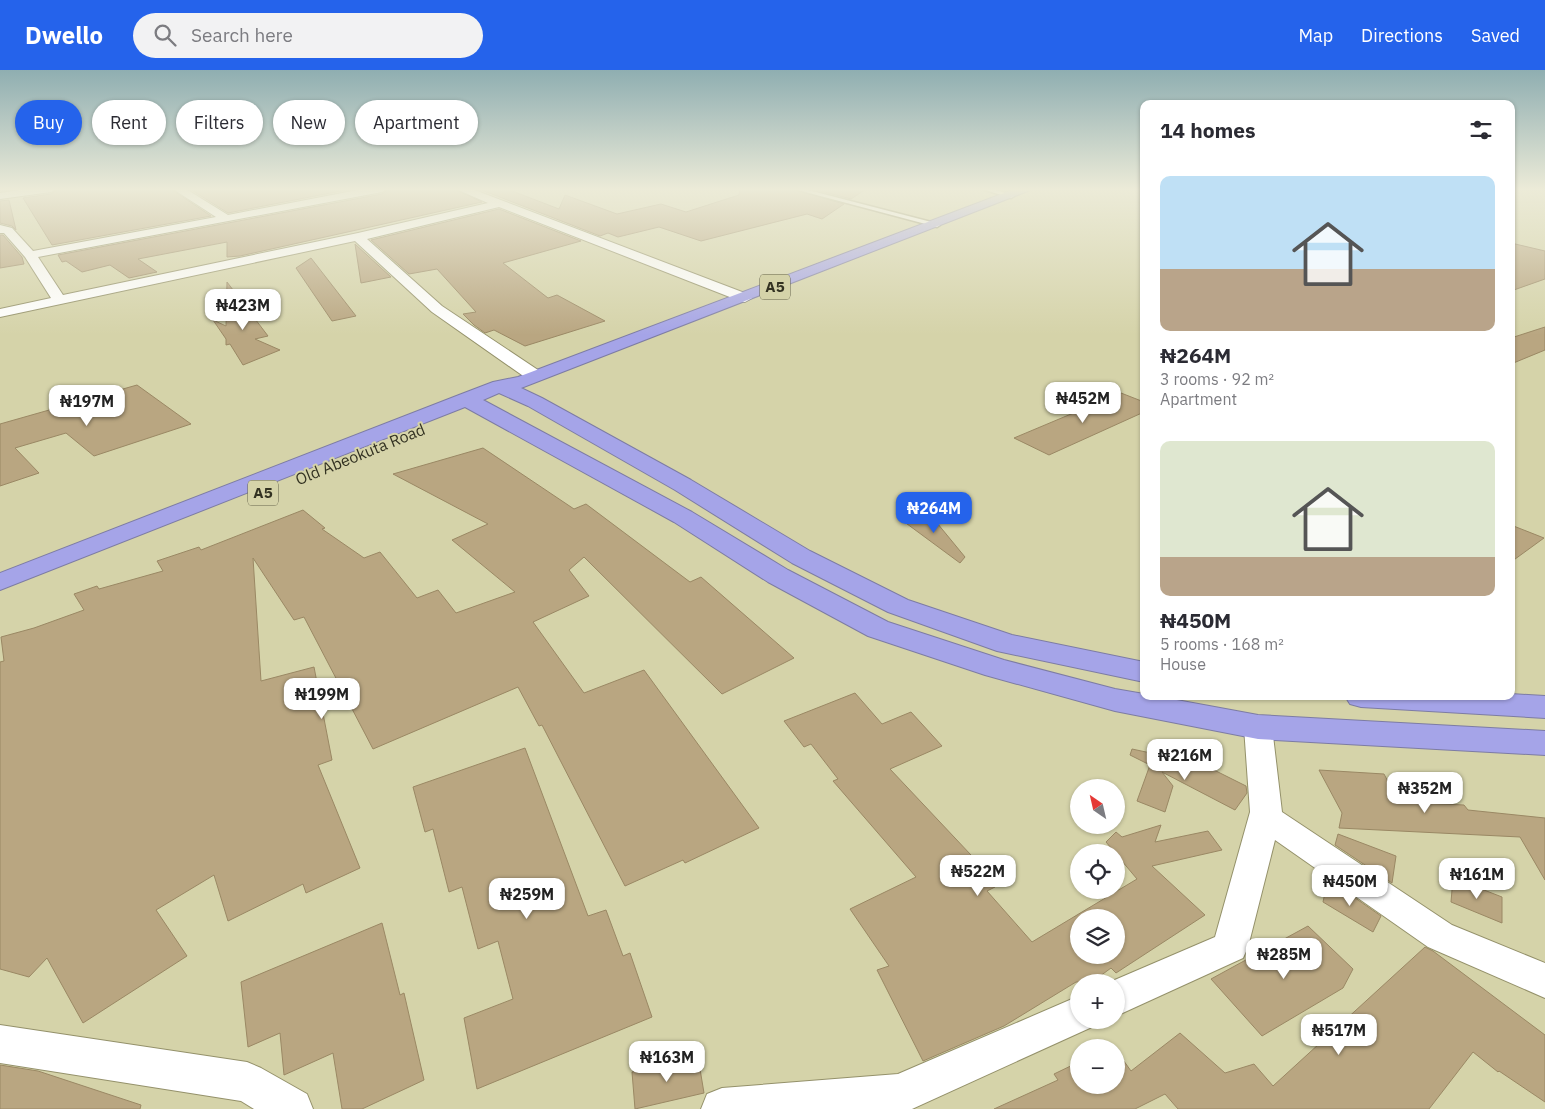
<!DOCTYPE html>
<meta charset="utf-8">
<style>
:root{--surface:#fff;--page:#f2f2f3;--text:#2b2b33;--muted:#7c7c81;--accent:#2563eb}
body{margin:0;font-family:"IBM Plex Sans",sans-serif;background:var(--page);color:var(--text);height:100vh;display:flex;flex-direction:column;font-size:19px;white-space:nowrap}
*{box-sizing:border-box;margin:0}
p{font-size:16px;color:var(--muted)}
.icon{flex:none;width:28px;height:28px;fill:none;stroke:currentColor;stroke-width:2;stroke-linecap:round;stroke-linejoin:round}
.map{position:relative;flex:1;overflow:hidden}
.panel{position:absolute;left:1140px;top:30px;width:375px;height:600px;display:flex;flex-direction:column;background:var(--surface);border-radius:10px;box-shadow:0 1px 4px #0004}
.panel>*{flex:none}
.banner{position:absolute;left:15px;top:30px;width:475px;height:45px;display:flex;gap:10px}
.needle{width:32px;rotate:326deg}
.controls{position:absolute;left:1070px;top:709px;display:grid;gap:10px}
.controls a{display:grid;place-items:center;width:55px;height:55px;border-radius:50%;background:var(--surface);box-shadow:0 1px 4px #0004;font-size:25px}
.price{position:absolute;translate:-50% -42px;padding:0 11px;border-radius:10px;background:#fff;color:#222;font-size:16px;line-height:32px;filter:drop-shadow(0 1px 2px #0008)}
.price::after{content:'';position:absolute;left:50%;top:30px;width:15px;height:11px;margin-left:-8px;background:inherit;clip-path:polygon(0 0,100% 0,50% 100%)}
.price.active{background:var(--accent);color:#fff}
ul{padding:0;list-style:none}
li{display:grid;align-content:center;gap:10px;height:265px;padding:0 20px}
li span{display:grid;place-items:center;height:155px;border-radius:10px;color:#555}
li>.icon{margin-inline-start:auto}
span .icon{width:90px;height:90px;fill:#fffc;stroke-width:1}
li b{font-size:21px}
h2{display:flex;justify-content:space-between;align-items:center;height:60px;padding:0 20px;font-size:21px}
.pill{padding:0 18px;border-radius:22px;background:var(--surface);box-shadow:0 1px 4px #0004;font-size:18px;line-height:45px}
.pill.active{background:var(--accent);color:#fff}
header{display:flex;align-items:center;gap:30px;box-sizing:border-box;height:70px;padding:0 25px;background:var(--accent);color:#fff}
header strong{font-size:24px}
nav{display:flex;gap:28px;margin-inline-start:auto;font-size:18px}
.search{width:350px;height:45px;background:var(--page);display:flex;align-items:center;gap:12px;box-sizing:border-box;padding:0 18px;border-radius:28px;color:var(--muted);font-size:19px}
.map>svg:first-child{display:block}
.building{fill:#b9a681;stroke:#9a8864;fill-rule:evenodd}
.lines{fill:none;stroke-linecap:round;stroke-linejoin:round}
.lane-casing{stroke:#94916a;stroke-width:3}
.street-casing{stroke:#94916a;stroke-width:2}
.highway-casing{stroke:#7d7ca3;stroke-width:2}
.lane{fill:#fff;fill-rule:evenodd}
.street{fill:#fff;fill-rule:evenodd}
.highway{fill:#a5a4e8;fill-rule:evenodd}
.labels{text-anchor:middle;stroke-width:4;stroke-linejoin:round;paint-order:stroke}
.shield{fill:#d5d3a9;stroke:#64624a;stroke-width:1}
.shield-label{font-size:15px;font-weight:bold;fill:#333222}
.street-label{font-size:16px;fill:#333222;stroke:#d5d3a9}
</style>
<header>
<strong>Dwello</strong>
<div class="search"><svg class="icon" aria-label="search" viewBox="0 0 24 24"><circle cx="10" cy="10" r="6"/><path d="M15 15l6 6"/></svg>Search here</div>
<nav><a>Map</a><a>Directions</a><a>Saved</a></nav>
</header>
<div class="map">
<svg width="1545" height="1039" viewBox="0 0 1545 1039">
<rect width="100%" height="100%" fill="#d5d3a9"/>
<path class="building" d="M58 119H171L211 146 52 175 23 128 51 124Z
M190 119H351L228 143Z
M389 119H454L482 132 240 186 227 187V172L138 189 157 202 129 208 110 195 82 202 66 191 62 192 58 185 382 124Z
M479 119H507L559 139 565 125 617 144 661 134 686 142 739 125 740 119H792L844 134 822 149 807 144 701 171 659 157 618 167 608 163 600 166Z
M813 119H866L851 129Z
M9 130 16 160 12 156 0 153V131Z
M499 139 581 171 503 193 548 228 557 225 605 251 525 276 494 260 485 263 474 255 463 244 476 242 437 199 409 204 371 170Z
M0 165H3L22 187 24 194 0 198Z
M1511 173 1545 181V209L1511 221Z
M355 174 391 207 361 213Z
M311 188 356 246 332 251 296 198Z
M227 212 268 266 255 269 280 280 243 295 230 274 226 275V269L213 250 226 256Z
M1545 257V280L1511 294V268Z
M137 315 191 354 94 386 66 363 15 378 39 403 0 416V354Z
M1121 323 1144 332V342L1049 385 1014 368Z
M483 378 574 439 586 434 690 512 701 507 794 588 722 624 584 487 569 500 589 526 533 552 584 623 644 600 759 758 685 793 683 790 625 816 542 655 539 656 518 617 373 679 304 547 294 550 253 488 261 611 314 597 332 690 318 695 360 798 306 823 303 814 228 851 214 805 156 840 187 886 83 953 47 888 29 907 0 899V592L4 591 1 567 34 558 84 540 74 524 97 516 99 519 163 501 157 491 199 477 201 480 303 440 325 458 322 459 364 488 380 482 417 528 438 520 456 543 515 522 452 470 488 454 393 404Z
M928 442 965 487 960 493 899 448Z
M1511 455 1544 468 1511 492Z
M855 623 882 654 911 642 942 676 890 699 971 785 969 786 995 817 987 821 1032 872 1137 809 1106 772 1116 762 1122 767 1161 755 1155 772 1208 761 1222 780 1152 796 1205 845 1116 903 1111 898 1092 912H1076L1004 956 923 991 877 900 889 896 850 839 916 807 833 711 838 709 811 674 804 677 784 651ZM1079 848H1116V885H1079Z
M525 678 588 846 606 840 623 886 630 883 652 947 477 1019 464 948 513 929 498 871 478 879 462 817 449 822 433 759 425 762 413 717Z
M1132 679 1202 694 1246 716 1247 723 1235 740 1162 702 1173 716 1165 742 1137 731 1150 695 1130 685Z
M1319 700 1384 704 1399 732 1464 735 1468 740 1545 748V810L1520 767 1339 758 1342 743Z
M1338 764 1396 786 1392 813 1335 775Z
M1453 808 1502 827V853L1451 832Z
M1328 809 1381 846 1373 862 1323 832Z
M382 853 400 925 404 923 424 1010 362 1039H342L333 983 284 1005 280 963 248 977 241 912Z
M1308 856 1353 899 1343 918 1262 966 1211 909Z
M1425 877 1433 881 1545 965V1032L1499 1001 1498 1002 1473 982 1429 1039H1178L1165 1024 1135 1039H994L1058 1010 1054 1004 1079 992V1015H1116V980L1131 1001 1180 963 1225 1003 1254 994 1273 1016Z
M698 987 704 1023 635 1039 632 1002Z
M0 995 38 1001 141 1035 140 1039H0Z"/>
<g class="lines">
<g class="lane-casing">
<path id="lane" d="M804 119 939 154 940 155 937 157 794 119Z
M992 119 1013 125 1014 126 1011 128 982 119Z"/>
</g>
<g class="street-casing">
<path id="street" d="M25 119H56L51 122 0 129V123Z
M173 119H186L228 145 363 119H387L382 122 38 187 63 225 358 163 488 133 456 119H472L750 225 752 228 745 232 740 231 499 137 367 169 442 236 541 302 543 306 541 310H529L432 242 355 171 0 247V239L51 228 25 187 4 163H0V155L12 158 33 181 216 147Z
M1258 647 1268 650 1272 657 1282 742 1452 855 1545 893V928L1428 877 1275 770 1248 877 1243 888 1116 946V912H1110L1215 867 1250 742 1244 657 1248 650Z
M1079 926V950H1095L1092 957 912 1039H701L707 1024 722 1018 898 1004Z
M0 955 247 992 261 998 307 1024 313 1039H254L241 1031 0 993Z"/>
</g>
<g class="highway-casing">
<path id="highway" d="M1015 119H1033L521 318 542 328 691 410 810 481 908 530 1012 565 1144 592V612L997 581 888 542 792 493 675 420 528 336 499 323 483 330 692 442 788 500 888 552 1004 590 1115 619 1144 624V626H1155L1258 645 1545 661V685L1258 669 1115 641 985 605 868 566 768 512 674 452 465 337 0 520V503L459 325 493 312 518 307Z
M1511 624 1545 626V648L1361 637 1350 634 1345 626H1511Z"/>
</g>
<use href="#lane" class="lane"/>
<use href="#street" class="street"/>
<use href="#highway" class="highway"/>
</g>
<linearGradient id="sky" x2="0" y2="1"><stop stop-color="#8faeb1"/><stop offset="0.45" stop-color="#ecebd8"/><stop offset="1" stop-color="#ecebd8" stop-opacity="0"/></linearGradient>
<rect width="1545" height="265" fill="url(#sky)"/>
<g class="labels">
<g class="shield">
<rect x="760" y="204.5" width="30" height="25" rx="4"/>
<rect x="248" y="410.5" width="30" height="25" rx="4"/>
</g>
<g class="shield-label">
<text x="775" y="222">A5</text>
<text x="263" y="428">A5</text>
</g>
<g class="street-label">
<text transform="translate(360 384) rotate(-22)" y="6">Old Abeokuta Road</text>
</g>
</g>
</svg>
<div class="controls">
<a><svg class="needle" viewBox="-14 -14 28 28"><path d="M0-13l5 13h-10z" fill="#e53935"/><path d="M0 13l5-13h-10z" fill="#7c7c81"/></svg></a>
<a><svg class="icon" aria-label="locate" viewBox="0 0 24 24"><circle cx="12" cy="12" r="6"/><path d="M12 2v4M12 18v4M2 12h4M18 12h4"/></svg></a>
<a><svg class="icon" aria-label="layers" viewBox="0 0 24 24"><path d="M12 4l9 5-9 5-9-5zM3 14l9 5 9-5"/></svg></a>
<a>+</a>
<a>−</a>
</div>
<b class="price" style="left:243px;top:261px">₦423M</b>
<b class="price" style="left:1083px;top:354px">₦452M</b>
<b class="price" style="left:87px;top:357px">₦197M</b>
<b class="price active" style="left:934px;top:464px">₦264M</b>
<b class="price" style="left:322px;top:650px">₦199M</b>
<b class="price" style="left:1185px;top:711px">₦216M</b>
<b class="price" style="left:1425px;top:744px">₦352M</b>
<b class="price" style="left:978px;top:827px">₦522M</b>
<b class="price" style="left:1477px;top:830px">₦161M</b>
<b class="price" style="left:1350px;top:837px">₦450M</b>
<b class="price" style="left:527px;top:850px">₦259M</b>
<b class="price" style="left:1284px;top:910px">₦285M</b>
<b class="price" style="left:1339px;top:986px">₦517M</b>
<b class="price" style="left:667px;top:1013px">₦163M</b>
<div class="banner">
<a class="pill active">Buy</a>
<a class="pill">Rent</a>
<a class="pill">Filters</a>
<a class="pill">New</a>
<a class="pill">Apartment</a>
</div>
<section class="panel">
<h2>14 homes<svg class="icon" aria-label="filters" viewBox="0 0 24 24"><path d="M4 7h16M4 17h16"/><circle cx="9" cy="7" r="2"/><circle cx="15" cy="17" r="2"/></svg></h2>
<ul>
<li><span style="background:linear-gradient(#bfe0f5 60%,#b9a48a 0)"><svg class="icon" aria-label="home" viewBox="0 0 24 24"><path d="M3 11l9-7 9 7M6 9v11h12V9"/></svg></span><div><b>₦264M</b><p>3 rooms · 92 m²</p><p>Apartment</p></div></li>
<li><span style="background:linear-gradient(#dfe7d0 75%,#b9a48a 0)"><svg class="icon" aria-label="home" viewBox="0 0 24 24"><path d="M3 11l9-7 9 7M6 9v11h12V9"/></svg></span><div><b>₦450M</b><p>5 rooms · 168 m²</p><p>House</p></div></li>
</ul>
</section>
</div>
